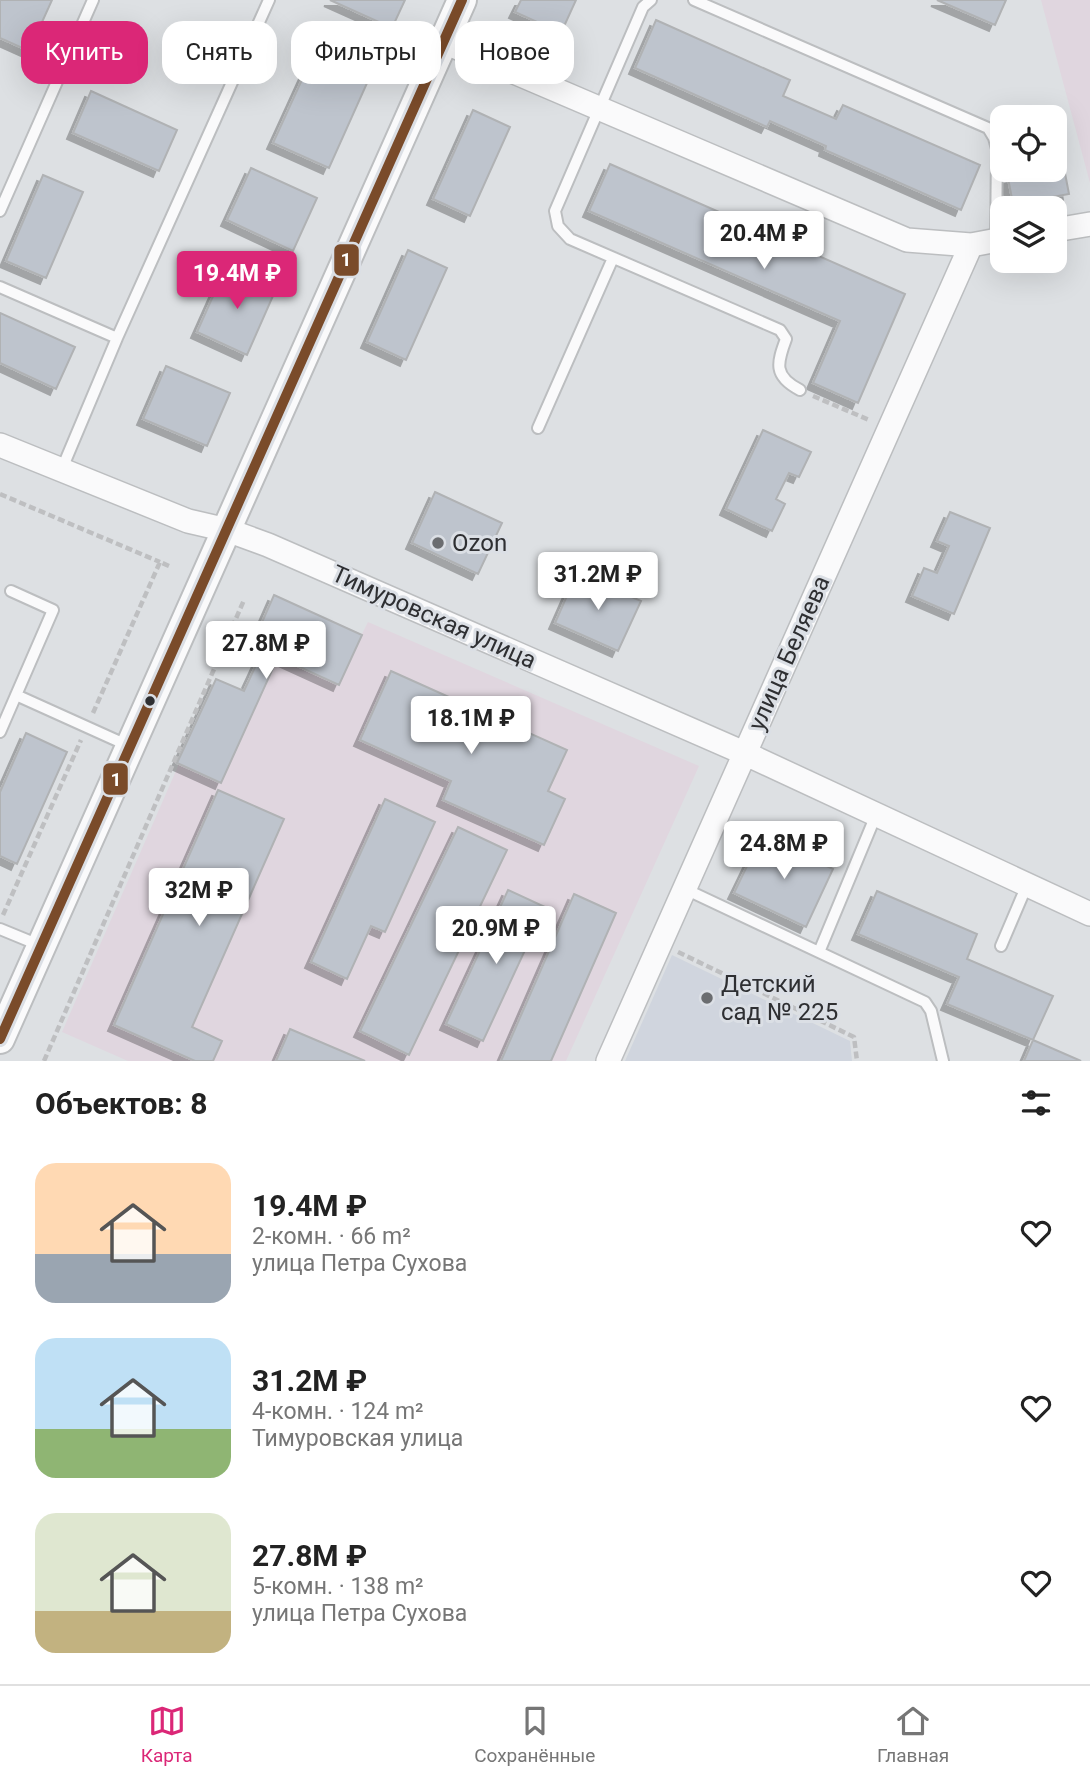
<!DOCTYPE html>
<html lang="ru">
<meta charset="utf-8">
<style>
:root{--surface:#fff;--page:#f2f2f2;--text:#222;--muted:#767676;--line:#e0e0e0;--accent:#db2777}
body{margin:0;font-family:Roboto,sans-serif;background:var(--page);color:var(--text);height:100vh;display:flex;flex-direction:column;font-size:26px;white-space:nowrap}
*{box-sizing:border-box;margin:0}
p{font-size:23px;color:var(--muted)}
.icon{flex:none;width:38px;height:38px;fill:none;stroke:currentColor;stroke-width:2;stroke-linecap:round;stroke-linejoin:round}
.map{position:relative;height:1061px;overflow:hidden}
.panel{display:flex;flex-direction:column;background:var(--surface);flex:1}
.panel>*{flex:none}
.hud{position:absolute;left:21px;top:21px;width:700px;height:63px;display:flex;gap:14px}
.controls{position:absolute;left:990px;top:105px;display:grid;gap:14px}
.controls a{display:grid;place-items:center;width:77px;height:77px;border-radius:14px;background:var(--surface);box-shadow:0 7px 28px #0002;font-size:35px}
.price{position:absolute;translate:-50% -60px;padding:0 16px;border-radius:7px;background:#fff;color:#222;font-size:23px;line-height:46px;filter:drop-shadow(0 2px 4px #0008)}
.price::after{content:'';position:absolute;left:50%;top:42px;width:21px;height:16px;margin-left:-10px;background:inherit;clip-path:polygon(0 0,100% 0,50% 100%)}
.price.selected{background:var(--accent);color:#fff}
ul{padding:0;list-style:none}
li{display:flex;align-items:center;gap:21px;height:175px;padding:0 35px}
li span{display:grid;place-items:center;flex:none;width:196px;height:140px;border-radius:21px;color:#555}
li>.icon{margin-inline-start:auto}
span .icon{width:84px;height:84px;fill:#fffc;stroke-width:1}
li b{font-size:30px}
h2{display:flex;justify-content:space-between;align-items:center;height:84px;padding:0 35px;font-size:30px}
.tag{padding:0 24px;border-radius:21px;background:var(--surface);box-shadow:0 7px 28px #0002;font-size:24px;line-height:63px}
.tag.selected{background:var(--accent);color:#fff}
.dock{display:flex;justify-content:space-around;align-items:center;height:98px;border-top:2px solid var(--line);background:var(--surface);font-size:19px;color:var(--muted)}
.dock a{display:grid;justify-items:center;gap:4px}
.dock .selected{color:var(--accent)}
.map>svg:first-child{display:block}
.built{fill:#d0d5de}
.industrial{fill:#e0d6df}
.building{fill:#bec4cd;stroke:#b0b2b4;stroke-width:2;filter:url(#shadow)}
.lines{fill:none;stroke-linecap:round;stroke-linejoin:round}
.service-casing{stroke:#bcbec0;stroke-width:14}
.minor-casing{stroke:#bcbec0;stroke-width:26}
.tertiary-casing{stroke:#bcbec0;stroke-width:32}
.path{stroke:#bebfc1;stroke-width:4.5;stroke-dasharray:7 3.5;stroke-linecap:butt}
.service{stroke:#fafafb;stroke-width:10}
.minor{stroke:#fafafb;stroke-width:23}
.tertiary{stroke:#fafafb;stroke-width:28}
.bus-1-casing{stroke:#dbdfe5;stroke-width:16}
.bus-1{stroke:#7a4b2a;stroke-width:10}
.poi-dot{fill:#6b6d70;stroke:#dbdfe5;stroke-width:2.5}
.bus-dot{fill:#2e2f32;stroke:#dbdfe5;stroke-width:2.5}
.labels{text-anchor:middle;stroke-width:6;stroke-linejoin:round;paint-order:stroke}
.poi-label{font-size:24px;fill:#2e2f32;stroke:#dbdfe5;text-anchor:start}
.street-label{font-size:24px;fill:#2e2f32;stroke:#dbdfe5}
.line-badge{stroke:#dbdfe5;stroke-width:2.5}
.badge-label{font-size:19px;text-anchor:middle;font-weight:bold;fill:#fff}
</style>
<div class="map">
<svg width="1090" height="1061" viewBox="0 0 1090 1061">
<defs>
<filter id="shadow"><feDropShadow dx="-6" dy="6" stdDeviation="0" flood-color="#0004"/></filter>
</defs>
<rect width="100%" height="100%" fill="#dde0e3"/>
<path class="built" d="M672 955 850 1041 852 1061H625Z"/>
<path class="industrial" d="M1041 0H1090V183Z
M274 595 362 634 368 622 699 766 566 1061H128L62 1032 216 679 244 691 263 651 252 645Z"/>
<path class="building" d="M0 0H52L29 51 0 38Z
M330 0H405L392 28Z
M521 0H576L561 33 515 12Z
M937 0H1006L995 25Z
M656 20 790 80 783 96 836 119 843 105 980 165 961 210 825 150 826 146 770 121 767 127 635 68Z
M321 38 376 63 329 168 273 143Z
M91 91 177 130 159 171 73 133Z
M473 110 510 127 470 216 433 199Z
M610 164 905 294 858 403 813 383 840 321 589 211Z
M251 168 317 198 293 251 227 220Z
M1064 168 1069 194 1013 204 1008 178Z
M43 175 83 192 46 278 6 261Z
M408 250 447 268 406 360 367 342Z
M226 267 276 289 247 355 197 332Z
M0 313 75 347 56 389 0 363Z
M166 366 230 393 207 446 143 419Z
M763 430 811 452 799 477 789 473 776 499 785 504 772 531 726 509Z
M435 492 502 523 478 574 412 543Z
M950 512 990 528 954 614 912 596 924 568 937 573 949 546 937 541Z
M577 573 641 601 618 651 555 623Z
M274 595 362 635 339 685 278 657 221 783 177 763 216 679 244 691 263 650 252 645Z
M391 671 567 750 548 791 565 799 544 845 443 800 451 781 360 740Z
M26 733 67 752 17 864 0 856V792Z
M218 790 284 819 192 1027 222 1041 213 1061H195L114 1025Z
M385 799 435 822 385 932 371 926 347 979 311 962Z
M458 827 507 850 409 1055 360 1031Z
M762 835 833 869 806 927 734 893Z
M508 890 545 907 483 1041 446 1024Z
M877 891 977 934 967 959 1053 996 1033 1040 947 1004 959 977 858 934Z
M574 894 616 913 551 1061H501Z
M290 1029 365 1061H276Z
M1033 1040 1081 1061H1024Z"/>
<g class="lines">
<g class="service-casing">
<path id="service" d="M651 0 643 7 555 211 558 226 570 239 780 330 786 339C777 363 773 376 800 390
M694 0 988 128 994 138 997 149 996 240
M0 211 93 0
M0 287 117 338
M538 428 613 258
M61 471 117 338 269 0
M16 695 129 746
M0 732 53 610 11 591
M685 889 925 1002 931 1011 943 1061
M0 929 39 945
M1001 946 1027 885
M819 952 876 815"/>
</g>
<g class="minor-casing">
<path id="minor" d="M444 42 907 240 971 245 1003 239
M1055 230 1090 224
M0 445 188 521 227 530 268 545 744 753 1090 914
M608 1061 971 245"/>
</g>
<g class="tertiary-casing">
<path id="tertiary" d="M0 1039 462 0"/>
</g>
<path class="path" d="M813 396 869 420
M0 494 160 562
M93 713 160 562 169 566
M3 915 81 740
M678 952 854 1037 857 1061
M44 1061 244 600"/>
<use href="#service" class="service"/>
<use href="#minor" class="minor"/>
<use href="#tertiary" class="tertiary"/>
<g class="bus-1-casing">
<path id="bus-1" d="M0 1039 462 0"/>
</g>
<use href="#bus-1" class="bus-1"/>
</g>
<g class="poi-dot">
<circle cx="438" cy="543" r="7"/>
<circle cx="707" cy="998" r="7"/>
</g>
<circle class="bus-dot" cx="150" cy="701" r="6"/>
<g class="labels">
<g class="poi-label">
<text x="452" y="551">Ozon</text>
<text x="721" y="992">Детский<tspan x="721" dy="28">сад № 225</tspan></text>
</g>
<g class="street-label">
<text transform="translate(434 617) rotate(24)" y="8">Тимуровская улица</text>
<text transform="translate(789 653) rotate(-66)" y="8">улица Беляева</text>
</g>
</g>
<g class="line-badge">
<rect x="333" y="243" width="27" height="34" rx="7" fill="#7a4b2a"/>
<rect x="102" y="762" width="27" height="34" rx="7" fill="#7a4b2a"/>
</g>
<g class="badge-label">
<text x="346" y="266">1</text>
<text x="116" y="786">1</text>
</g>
</svg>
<div class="controls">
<a><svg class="icon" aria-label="locate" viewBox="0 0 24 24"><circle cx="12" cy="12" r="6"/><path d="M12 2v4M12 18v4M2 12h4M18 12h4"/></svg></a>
<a><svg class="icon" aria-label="layers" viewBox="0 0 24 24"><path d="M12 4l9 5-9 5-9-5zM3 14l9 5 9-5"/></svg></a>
</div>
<b class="price" style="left:764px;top:271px">20.4M ₽</b>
<b class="price selected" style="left:237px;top:311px">19.4M ₽</b>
<b class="price" style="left:598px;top:612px">31.2M ₽</b>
<b class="price" style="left:266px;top:681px">27.8M ₽</b>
<b class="price" style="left:471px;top:756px">18.1M ₽</b>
<b class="price" style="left:784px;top:881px">24.8M ₽</b>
<b class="price" style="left:199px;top:928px">32M ₽</b>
<b class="price" style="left:496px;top:966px">20.9M ₽</b>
<div class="hud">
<a class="tag selected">Купить</a>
<a class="tag">Снять</a>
<a class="tag">Фильтры</a>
<a class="tag">Новое</a>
</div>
</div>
<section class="panel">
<h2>Объектов: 8<svg class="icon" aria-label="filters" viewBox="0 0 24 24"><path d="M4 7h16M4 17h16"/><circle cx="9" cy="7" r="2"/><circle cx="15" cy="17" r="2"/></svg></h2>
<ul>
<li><span style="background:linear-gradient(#ffd9b3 65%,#9aa5b1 0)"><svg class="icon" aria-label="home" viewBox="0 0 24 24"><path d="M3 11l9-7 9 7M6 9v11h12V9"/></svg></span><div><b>19.4M ₽</b><p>2-комн. · 66 m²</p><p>улица Петра Сухова</p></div><svg class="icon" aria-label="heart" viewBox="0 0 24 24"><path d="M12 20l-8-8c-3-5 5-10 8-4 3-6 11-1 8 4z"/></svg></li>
<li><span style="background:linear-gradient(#bfe0f5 65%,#8fb573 0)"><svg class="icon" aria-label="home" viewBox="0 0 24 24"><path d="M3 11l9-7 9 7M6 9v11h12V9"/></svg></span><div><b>31.2M ₽</b><p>4-комн. · 124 m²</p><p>Тимуровская улица</p></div><svg class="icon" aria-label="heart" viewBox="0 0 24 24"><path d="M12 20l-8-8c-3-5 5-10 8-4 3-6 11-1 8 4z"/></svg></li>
<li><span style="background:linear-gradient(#dfe7d0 70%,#c2b280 0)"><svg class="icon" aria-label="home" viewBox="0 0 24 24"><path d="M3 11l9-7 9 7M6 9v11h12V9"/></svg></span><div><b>27.8M ₽</b><p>5-комн. · 138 m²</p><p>улица Петра Сухова</p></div><svg class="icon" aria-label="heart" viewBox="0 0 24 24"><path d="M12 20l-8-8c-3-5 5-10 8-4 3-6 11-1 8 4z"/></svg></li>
</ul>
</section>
<nav class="dock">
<a class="selected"><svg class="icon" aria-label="map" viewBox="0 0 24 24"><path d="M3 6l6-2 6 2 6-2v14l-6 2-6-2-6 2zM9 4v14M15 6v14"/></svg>Карта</a>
<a><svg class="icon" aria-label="saved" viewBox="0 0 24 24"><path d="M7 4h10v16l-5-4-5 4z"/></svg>Сохранённые</a>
<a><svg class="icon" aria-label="home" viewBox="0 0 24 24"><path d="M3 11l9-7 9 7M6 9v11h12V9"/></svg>Главная</a>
</nav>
